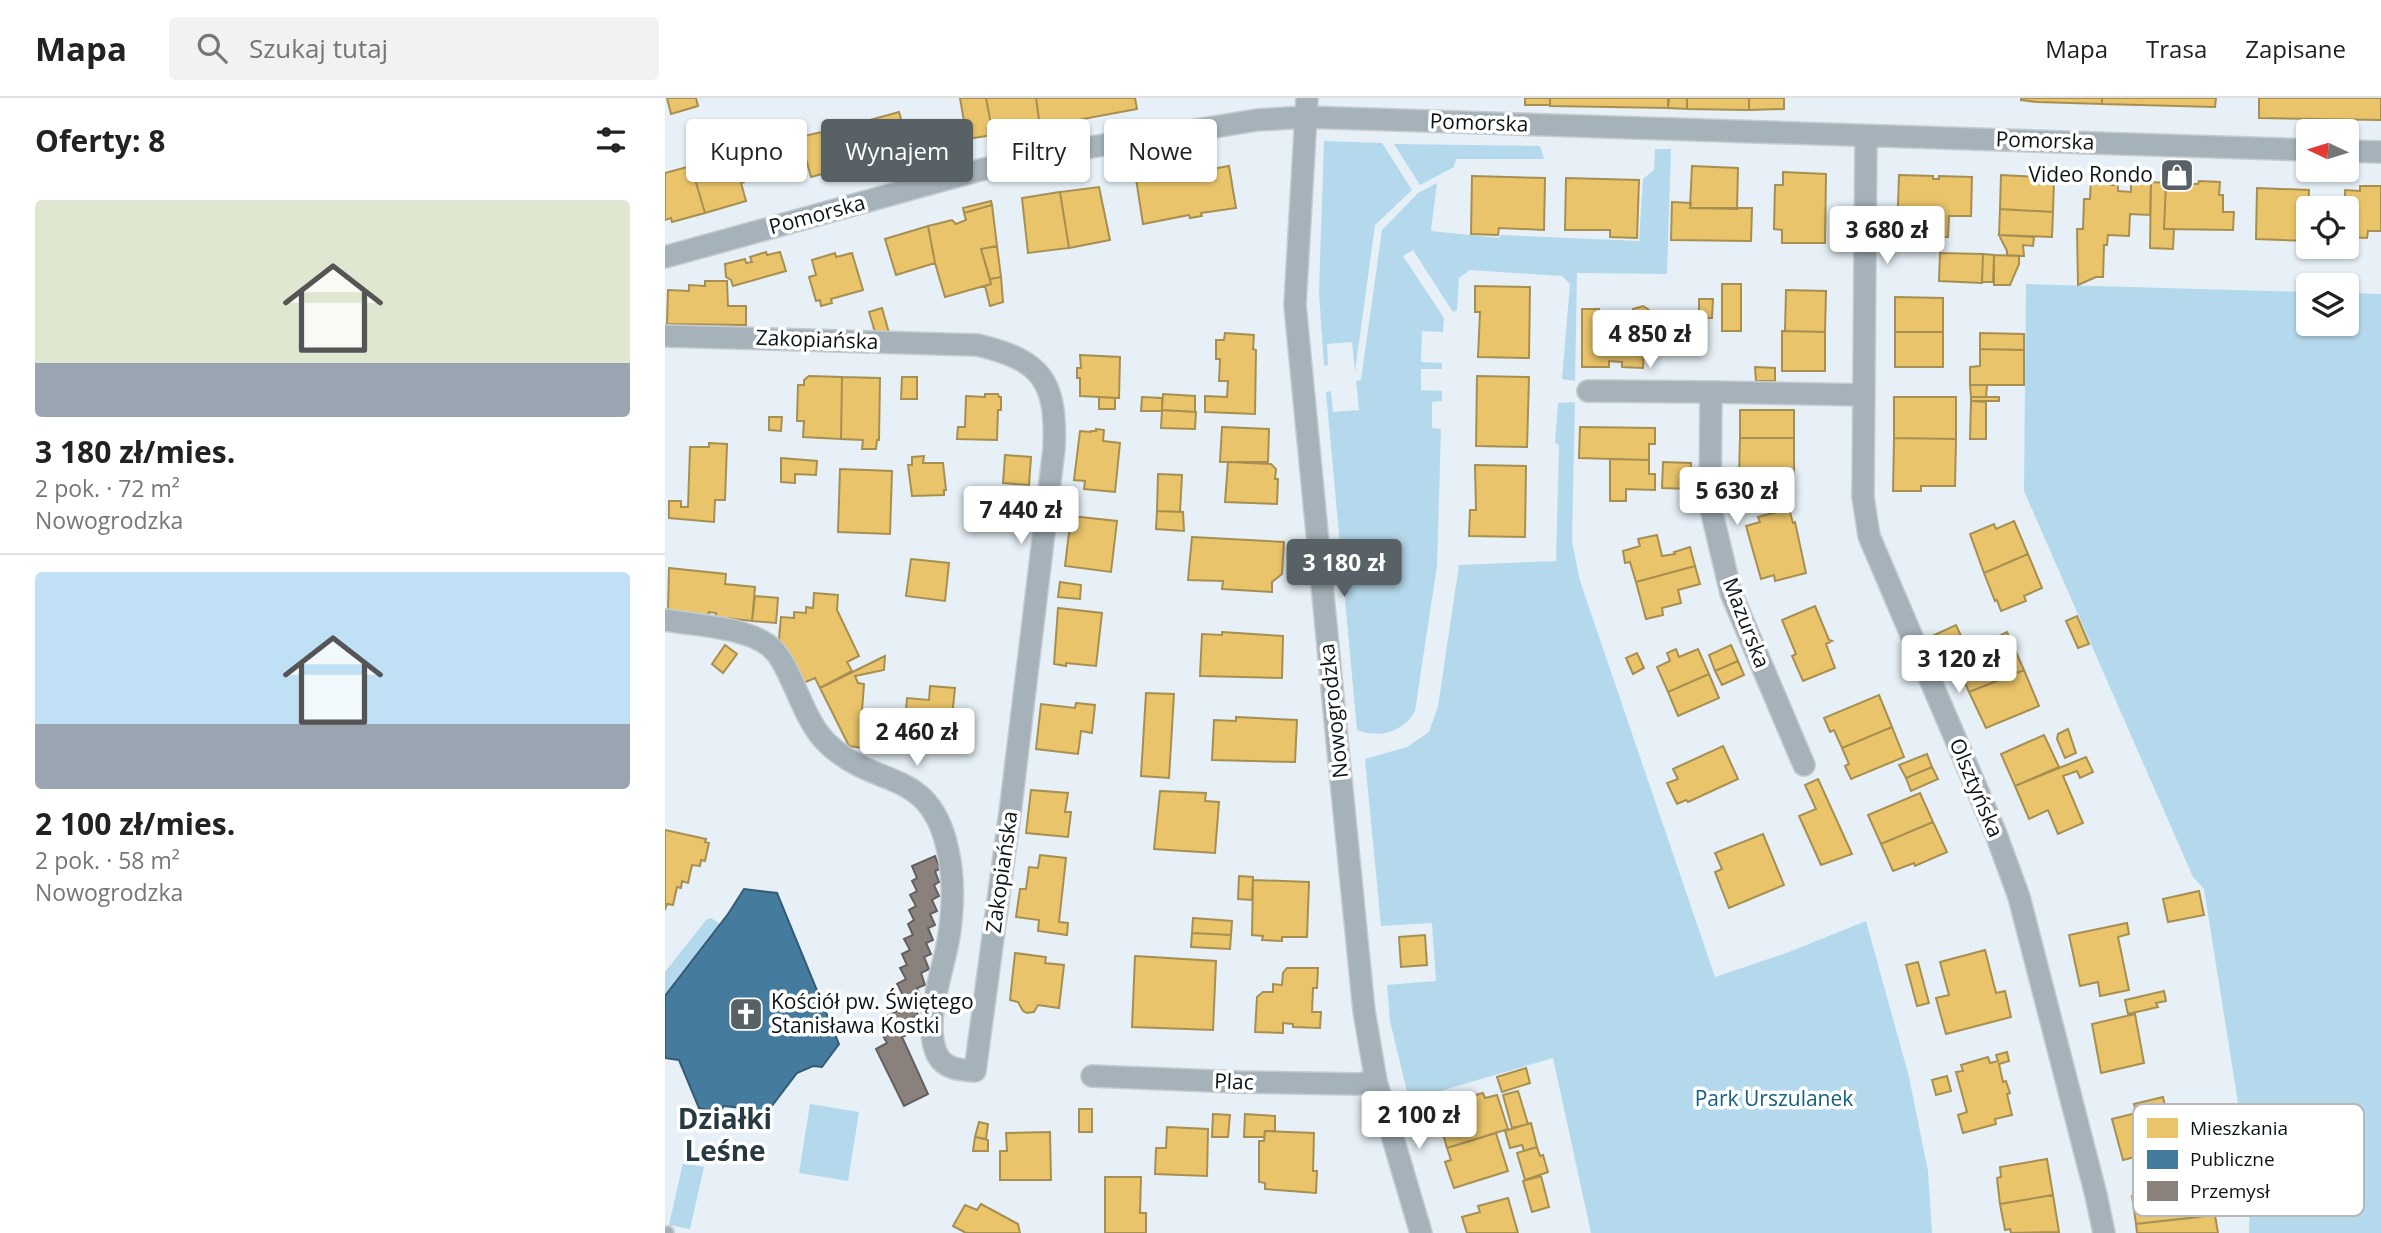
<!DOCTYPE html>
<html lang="pl">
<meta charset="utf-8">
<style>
:root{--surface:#fff;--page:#f2f2f2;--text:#222;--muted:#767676;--line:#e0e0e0;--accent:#586166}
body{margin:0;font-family:"Open Sans",sans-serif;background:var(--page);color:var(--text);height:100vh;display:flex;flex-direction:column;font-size:26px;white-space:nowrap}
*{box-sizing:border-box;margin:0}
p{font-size:23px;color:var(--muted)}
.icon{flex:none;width:38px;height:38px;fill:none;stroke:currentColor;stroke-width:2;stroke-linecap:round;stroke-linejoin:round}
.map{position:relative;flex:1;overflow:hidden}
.panel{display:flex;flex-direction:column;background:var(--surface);width:665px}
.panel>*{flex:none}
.guide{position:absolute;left:21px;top:21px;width:665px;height:63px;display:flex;gap:14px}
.needle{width:46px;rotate:274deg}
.tools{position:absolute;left:1631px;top:21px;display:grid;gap:14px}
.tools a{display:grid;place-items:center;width:63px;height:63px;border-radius:7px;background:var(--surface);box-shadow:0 2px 5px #0004;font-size:35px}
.price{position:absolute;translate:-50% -60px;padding:0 16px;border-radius:7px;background:#fff;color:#222;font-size:23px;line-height:46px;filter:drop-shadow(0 2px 4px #0008)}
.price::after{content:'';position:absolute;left:50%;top:42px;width:21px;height:16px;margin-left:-10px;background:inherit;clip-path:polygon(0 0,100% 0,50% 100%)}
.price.current{background:var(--accent);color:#fff}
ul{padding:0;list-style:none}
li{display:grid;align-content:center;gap:14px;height:371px;padding:0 35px}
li+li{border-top:2px solid var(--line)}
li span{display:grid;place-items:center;height:217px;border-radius:7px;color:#555}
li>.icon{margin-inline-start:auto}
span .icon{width:126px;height:126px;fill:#fffc;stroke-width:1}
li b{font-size:30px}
h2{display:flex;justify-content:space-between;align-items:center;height:84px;padding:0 35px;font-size:30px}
.chip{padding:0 24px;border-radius:7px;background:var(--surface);box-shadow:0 2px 5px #0004;font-size:24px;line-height:63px}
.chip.current{background:var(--accent);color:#fff}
header{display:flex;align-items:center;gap:42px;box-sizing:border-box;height:98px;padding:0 35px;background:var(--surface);border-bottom:2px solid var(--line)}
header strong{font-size:33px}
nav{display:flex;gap:38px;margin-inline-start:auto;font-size:24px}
.search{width:490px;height:63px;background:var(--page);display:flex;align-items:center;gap:18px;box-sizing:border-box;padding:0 24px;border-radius:7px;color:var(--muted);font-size:26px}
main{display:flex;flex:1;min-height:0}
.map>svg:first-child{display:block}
.green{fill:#b5d9ec}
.homes{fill:#e9c46a;stroke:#a78f51;stroke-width:2}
.public{fill:#457b9d;stroke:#345c75;stroke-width:2}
.industry{fill:#8a817c;stroke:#64605e;stroke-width:2}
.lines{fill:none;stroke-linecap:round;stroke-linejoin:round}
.lane-casing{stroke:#c5ccd1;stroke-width:14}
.street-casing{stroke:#c5ccd1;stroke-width:24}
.lane{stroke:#a5b2ba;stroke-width:10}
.street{stroke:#a5b2ba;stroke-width:21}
.labels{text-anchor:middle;stroke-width:7;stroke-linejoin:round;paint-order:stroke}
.street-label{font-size:21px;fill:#0c1418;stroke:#fff}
.poi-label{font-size:21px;fill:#0c1418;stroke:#fff;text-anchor:end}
.park-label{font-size:21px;fill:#125f7f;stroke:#fff}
.district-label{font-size:28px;font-weight:bold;fill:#273943;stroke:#fff}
.key{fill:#fff;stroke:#b6b8ba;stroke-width:2}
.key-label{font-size:19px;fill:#0c1418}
</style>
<header>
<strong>Mapa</strong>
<div class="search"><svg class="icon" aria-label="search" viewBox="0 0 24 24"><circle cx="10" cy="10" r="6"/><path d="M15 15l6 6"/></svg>Szukaj tutaj</div>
<nav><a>Mapa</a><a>Trasa</a><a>Zapisane</a></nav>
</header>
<main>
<section class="panel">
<h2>Oferty: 8<svg class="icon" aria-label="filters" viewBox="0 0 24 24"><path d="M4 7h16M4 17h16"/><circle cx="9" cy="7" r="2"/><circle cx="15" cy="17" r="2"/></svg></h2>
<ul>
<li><span style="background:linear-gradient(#dfe7d0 75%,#9aa5b1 0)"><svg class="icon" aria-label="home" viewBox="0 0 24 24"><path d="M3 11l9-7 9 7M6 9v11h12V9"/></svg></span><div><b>3 180 zł/mies.</b><p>2 pok. · 72 m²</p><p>Nowogrodzka</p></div></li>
<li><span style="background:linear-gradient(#bfe0f5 70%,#9aa5b1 0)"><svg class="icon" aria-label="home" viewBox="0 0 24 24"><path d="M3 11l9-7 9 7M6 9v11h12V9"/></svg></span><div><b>2 100 zł/mies.</b><p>2 pok. · 58 m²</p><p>Nowogrodzka</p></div></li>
</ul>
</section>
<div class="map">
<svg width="1716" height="1135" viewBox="0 0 1716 1135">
<rect width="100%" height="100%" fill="#e6f0f6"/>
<path class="green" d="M659 43 717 45 747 92 710 127 690 274 687 244 662 246 663 267 659 268 654 194Z
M729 46 875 48 879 61H791L789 69 755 87Z
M990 51H1006L1002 176 912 175 910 283 897 281 905 186 897 178 805 172 794 180 792 212 788 214 748 152 738 158 779 220 778 234 757 233 756 264 777 265V271H756V292L777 293V303L767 304V330L776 331 772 468 750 613C739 634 714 641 692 632L661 294 666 293 668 314 694 312 691 283 696 282 717 132 753 95 772 85 766 133 834 140 835 137 974 143 978 81 989 72Z
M1361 186 1643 194V226H1682V195L1716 196V1135H1584L1585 1080 1539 791 1528 779 1359 393Z
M910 304 907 443 915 483 1050 879 1124 854 1201 823 1244 979 1263 1073 1267 1135H926L888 960 744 1002 725 923 722 887 771 883 767 825 716 828 700 661 742 649 764 634 773 608 794 467 891 463 894 347 890 345 893 305Z
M46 820 55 826 0 898V874L42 821Z
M145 1006 194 1014 183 1083 134 1075Z
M18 1065 39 1069 25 1131 4 1127Z"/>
<path class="homes" d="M2 0H31L33 8 6 16Z
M295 0H321L328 37 302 41Z
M321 0H371L375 29 328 37Z
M371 0H470L472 11 375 29Z
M860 0H885V7H860Z
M885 0H1003V10L885 8Z
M1004 0H1022V11L1003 10Z
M1022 0H1084V12L1022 11Z
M1084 0H1119V11L1084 12Z
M1356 0H1437V6L1372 4 1356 2Z
M1437 0H1551L1550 9 1437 6Z
M1594 0H1716V22L1594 20Z
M234 14 246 56 196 70 183 28Z
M183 28 196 70 158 80 157 76 146 79 135 39Z
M134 36 141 61 128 64 122 39Z
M122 39 128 64 112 69 104 44Z
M104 44 112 69 96 73 89 49Z
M71 56 79 84 76 85 81 103 40 115 26 68Z
M26 68 40 115 7 124 6 120 0 122V75Z
M564 68 571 110 536 115 537 118 525 120 524 117 478 126 471 81 493 79 494 82 517 78V76Z
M1027 68 1073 70 1072 111 1025 110Z
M1118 74 1161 76 1160 145H1117V132L1109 131 1110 87H1118Z
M1234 77 1268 78V81H1274V78L1307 79 1306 118H1284L1283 139 1232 138Z
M1336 77 1389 80 1388 114 1335 111Z
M807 78 880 80 879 132 834 130 833 137 806 136Z
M901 80 974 82 972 140 945 139V132H900Z
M1426 80 1445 81V87H1453V93L1466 94V83L1486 84 1485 117 1465 116 1464 138 1443 137 1442 147H1439L1438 179H1431L1413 187 1412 131H1418L1419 101H1425Z
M1534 83 1555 84 1554 97H1558V114H1569L1568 132 1499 131 1501 85 1533 86Z
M1486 84 1501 85 1499 131H1509L1508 151 1485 150Z
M1695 88H1716V133H1703L1702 140 1682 139V110L1675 109 1680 110V92L1695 93Z
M434 89 445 142 404 150 395 94Z
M1592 90 1644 92 1642 143 1591 141Z
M395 94 404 150 363 155 357 100Z
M326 103 327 107 299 115 298 110Z
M1007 104 1026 105 1025 110H1087L1086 143 1006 142Z
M327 107 332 148 316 151 326 186 280 199 270 165 263 128 287 122 291 126 301 122 299 115Z
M1335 111 1388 114 1387 139 1334 137Z
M263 128 270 165 231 177 220 141Z
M1334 137 1369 139 1368 148 1358 147 1359 158 1342 157V153Z
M332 148 336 179 325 181 316 151Z
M101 154 102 157 115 154 121 173 68 188 66 182 61 179 60 166 80 161 81 165 87 164 85 159Z
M170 155 171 159 187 155 198 192 166 201 167 205 156 208 155 202 151 203 144 179 151 177 147 162Z
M1275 155 1318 156 1317 185 1274 183Z
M1318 156 1329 157 1328 184H1317Z
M1329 157 1354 158V166L1345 187H1329Z
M336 179 338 204 325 208 320 188 326 186 325 181Z
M40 183H62L63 208H81V227L2 226 3 192 24 193V187L40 188Z
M1057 186H1076V233H1057Z
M810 188 865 189 864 260 813 259 815 214H810Z
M1121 192 1161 193 1160 234 1120 233Z
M1230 199 1278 200V234H1230Z
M1034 201H1048L1047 220H1034Z
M978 208 984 212 986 219V252L979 253 978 270 957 269V264L944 263V269H917V211H934L936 234H944V220L966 221 968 211Z
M217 210 224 235 210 234 204 214Z
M1117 233 1160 234V273H1117Z
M1230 234H1278V269H1230Z
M560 235 589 237 588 251 591 252 590 316 540 314V298L562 299 563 283H554L555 261H551V242H559Z
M1315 235 1359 236V252L1315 251Z
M1315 251 1359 252V287H1305V269L1315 268Z
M415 257 455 259 454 300 415 298V280H412V270H416Z
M1090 269 1110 270V283H1091Z
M144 278 177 279 176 341 138 339 139 323H132L133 287H139V282Z
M812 278 864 279 862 349 811 348Z
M177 279 215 280 214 342H212L211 351H197L198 342 176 341Z
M237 279H252V301H236Z
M1305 287H1322L1321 299H1306Z
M320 296H333L334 299H336V312H333L332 342 292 341 293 329H300L301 298 320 299Z
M498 296 530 298V314L497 312Z
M434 299 450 300V311H434Z
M477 299 497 300V313H476Z
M1229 299H1291V341L1229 340Z
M1306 299H1334V303H1306Z
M1306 303 1321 304V341H1305Z
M497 312 531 314 530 331 496 330Z
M1075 312H1129V340H1075Z
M104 319H117L116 333 104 332Z
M557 329 604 331 603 364H555Z
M915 329 990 330V346H984V362L914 360Z
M431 331 439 332 438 343 455 345 450 394 419 391 420 383 409 382 415 333 426 334V333H431Z
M1075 340H1129V378H1074Z
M1229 340 1291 341 1290 388H1256V393H1228Z
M44 345 62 346 60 402H50L49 424 4 420V403H16V409H23L25 349H44Z
M340 357 366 359 364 387 338 385Z
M259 358 258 365H278L281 392H279V397L247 398 243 367H247V359Z
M116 360 152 363 151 377 130 376V385L116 384Z
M945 361 984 362V376H990V392L961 391V403H945Z
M563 364 606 366 611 371 610 381H613L612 406 560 404Z
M998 364 1026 365 1025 391 997 390Z
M810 367 861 368 860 439 804 438 805 412H811Z
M175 371 227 373 225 436 173 434Z
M493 376 517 377 515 414 492 413Z
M1124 411 1128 425 1130 424 1141 475 1110 483 1109 477 1096 481 1081 428 1095 424 1093 419Z
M492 413 518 414 519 433 491 431Z
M406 418 452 423 446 474 400 468Z
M1349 423 1363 456 1319 475 1305 436 1329 426 1331 431Z
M992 437 997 458 1010 456 1009 454 1025 449 1030 468 971 484 965 464 960 465 958 453 975 448 973 441Z
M527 439 619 444 617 476 607 484V494L557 491 558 483 523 482Z
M1363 456 1377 490 1359 498 1361 503 1336 513 1332 502 1330 503 1319 475Z
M246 461 284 465 280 503 241 498Z
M1030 468 1035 486 1013 492 1016 505 997 510 998 517 981 521 971 484Z
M4 470 61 476 60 486 90 489 87 523 51 519V515L44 514 43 518 3 513Z
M395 484 416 487 415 501 393 499Z
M149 495 173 497 172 512 194 558 182 564 187 573 155 590 150 580 136 586 114 541 116 519 129 520V514L141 515V509L148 510Z
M90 498 113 500 111 525 87 523Z
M1150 508 1164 542 1167 543 1161 546 1170 570 1138 583 1127 558 1131 556 1117 522Z
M393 510 437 515 431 568 401 565V568L389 566Z
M1412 518 1424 546 1413 550 1401 523Z
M1291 527 1297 540 1272 551 1267 538Z
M557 534 618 538 617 580 535 578 537 536 557 537Z
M1342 534 1359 572 1304 594 1289 560Z
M60 547 72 556 58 575 47 566Z
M1066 547 1073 563 1050 573 1044 557Z
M1011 551 1014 559 1033 551 1044 576 1003 594 992 569 1005 563 1002 555Z
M972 555 979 570 968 576 961 560Z
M220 558 219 572 190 578 193 585 199 586 196 626 215 628 213 652 184 648 155 590Z
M1073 563 1079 577 1057 587 1050 573Z
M1359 572 1374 608 1321 630 1304 594Z
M1044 576 1054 600 1013 618 1003 594Z
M265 588 290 590 284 647 262 645 263 639 239 637 242 600 264 602Z
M481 595 509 596 504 680 476 678Z
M1214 597 1227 629 1177 650 1169 632 1165 634 1159 620Z
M411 605 430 607 427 635 416 633 413 656 371 651 376 606 410 610Z
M571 619 632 622 630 664 547 662 549 622 571 623Z
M215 622 233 623 231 653 213 652Z
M1227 629 1239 659 1186 681 1180 668 1184 666 1177 650Z
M1403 631 1411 655 1400 660 1392 641 1393 636Z
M1379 637 1394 669 1350 688 1336 656Z
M1058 648 1073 681 1023 704 1021 702 1012 706 1002 685 1013 681 1008 671Z
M1262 656 1267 669 1241 680 1234 667Z
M1421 659 1428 674 1415 680 1412 673 1398 678 1418 725 1393 736 1383 712 1364 721 1350 688Z
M1267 669 1273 681 1246 693 1241 680Z
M1153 681 1187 756 1156 767 1134 718 1151 711 1140 687Z
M366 692 403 695 400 714H406L403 739 361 735Z
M495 693 541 695 540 703 554 704 550 755 489 751Z
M1255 695 1268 724 1216 746 1203 717Z
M1268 724 1282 754 1250 768 1249 765 1228 773 1216 746Z
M0 732 41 741 40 744 44 745 40 763 36 762 35 768 27 767 23 785 17 783 16 790 12 789 8 807 2 806 0 812Z
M1098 736 1119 787 1064 810 1050 774 1057 771 1050 755Z
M375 757 401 760 394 824 403 825 402 837 373 833 374 822 351 819 355 791H361L364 769 373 770Z
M574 778 588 779 587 802 573 801Z
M588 782 644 784 642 839H617V843L597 842 598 838 587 837Z
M1534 793 1539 817 1503 824 1498 801Z
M528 820 567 823 566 837 527 835Z
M1462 825 1464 836 1453 839 1464 892 1435 898 1433 884 1415 888 1404 837Z
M527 835 566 837 565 851 526 849Z
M760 837 762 867 736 869 734 839Z
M1320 852 1331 895 1340 893 1346 919 1281 936 1271 900 1284 897 1275 864Z
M350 855 381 859 380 865 399 867 394 910 373 907 369 914 362 915 358 913 353 904 345 902Z
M470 858 551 863 548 932 467 929Z
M1253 864 1264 905 1252 908 1241 867Z
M622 870H653L652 890H648L647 914H656L655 930 628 929V926L618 925V935L590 934 592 899 598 894H608V886L617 887 618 875Z
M1499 893 1501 903 1491 905 1493 909 1463 916 1460 902Z
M1470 916 1479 965 1436 975 1427 926Z
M1342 954 1344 963 1334 966 1338 984 1341 983 1345 995 1342 996 1347 1017 1330 1021 1331 1026 1298 1035 1293 1017 1302 1014 1291 974 1298 973 1296 967 1323 959 1325 965 1333 963 1331 957Z
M861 970 865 985 837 994 832 979Z
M1282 978 1286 993 1271 997 1267 982Z
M853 993 863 1026 847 1030 838 997Z
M818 995 820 1000 832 997 843 1031 782 1050 778 1036 772 1038 764 1010Z
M1498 999 1510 1049 1458 1062 1447 1021 1471 1015 1469 1006Z
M414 1011H427V1034H414Z
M548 1016 565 1017 563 1039H547Z
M580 1016 610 1018V1033H600L599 1039H579Z
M314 1024 323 1026 321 1041 310 1039Z
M866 1025 872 1049 859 1053 857 1047 845 1050 840 1033Z
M502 1029 543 1031 542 1078 490 1076 491 1050H501Z
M600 1033 649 1035 648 1073H652L651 1095 600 1091V1085L594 1084V1043H599Z
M385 1034 386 1082H335V1053H342L341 1035Z
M831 1035 843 1073 789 1090 780 1064 786 1062 782 1050Z
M310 1039 323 1042V1053H308Z
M872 1049 875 1058 878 1057 883 1074 860 1082 852 1055Z
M1382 1061 1388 1097 1335 1106 1332 1080 1336 1079 1335 1069Z
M876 1078 884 1109 867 1114 858 1083Z
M440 1079H476L475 1115H481V1135H440Z
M1523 1084 1525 1100 1531 1099 1534 1119 1471 1126 1467 1098 1488 1095 1487 1092 1507 1089 1506 1087Z
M1388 1097 1394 1134 1346 1135 1345 1131 1340 1132 1335 1106Z
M843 1100 853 1135H802L797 1119 815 1114 813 1108Z
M316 1106 353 1126 355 1135H301L288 1128 300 1107 312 1112Z
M1550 1117 1553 1135H1472L1471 1126Z"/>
<path class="public" d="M79 791 112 795 174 946 157 969 148 968 132 975 100 1017H79L76 1010 68 1009 59 1008 54 1014 34 1010 14 962 0 960V898L63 816Z"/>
<path class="industry" d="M270 758 275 771 270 773 274 784 269 787 274 798 267 802 272 813 265 816 270 827 263 830 268 842 261 845 266 856 259 859 264 871 256 875 260 887 252 890 257 902 248 906 253 917 242 922 248 934 237 939 263 996 239 1008 211 951 222 945 216 934 228 928 222 918 232 913 227 902 238 897 232 886 241 881 235 870 242 867 237 856 245 852 239 841 248 837 243 826 249 822 244 812 251 808 245 797 252 793 247 783 252 780 247 768Z"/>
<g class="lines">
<g class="lane-casing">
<path id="lane" d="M2 1135 3 1134"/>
</g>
<g class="street-casing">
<path id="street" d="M642 0 630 207 673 652 699 913 711 983 756 1135
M1201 38 1198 399 1204 438 1331 736 1354 799 1431 1097 1439 1135
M1682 53 1716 54
M0 159 315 72 390 55 592 22 640 19 1643 52
M0 238 312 247C378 262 392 284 389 351L346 707 310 973C296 972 280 971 273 958 256 927 279 872 284 838 288 811 289 780 283 753 265 668 213 693 163 646 135 620 127 564 103 547 78 529 30 527 0 522
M923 293 1046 294
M1139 667 1066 495 1045 407 1046 294 1199 297
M427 978 573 984 692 986 711 983"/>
</g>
<use href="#lane" class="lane"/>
<use href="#street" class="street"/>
</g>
<defs>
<g id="shop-square" transform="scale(1.75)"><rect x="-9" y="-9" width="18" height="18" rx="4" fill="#586166" stroke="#fff"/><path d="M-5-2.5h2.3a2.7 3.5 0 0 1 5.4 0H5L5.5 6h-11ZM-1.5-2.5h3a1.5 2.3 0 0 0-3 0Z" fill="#fff"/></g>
<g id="church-square" transform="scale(1.75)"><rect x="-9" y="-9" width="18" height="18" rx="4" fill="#586166" stroke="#fff"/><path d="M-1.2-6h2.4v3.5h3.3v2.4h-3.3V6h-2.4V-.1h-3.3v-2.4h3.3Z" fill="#fff"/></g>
</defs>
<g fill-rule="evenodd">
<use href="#shop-square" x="1512" y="77"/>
<use href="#church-square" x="81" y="916"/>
</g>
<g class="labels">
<g class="street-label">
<text transform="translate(814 25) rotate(2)" y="7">Pomorska</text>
<text transform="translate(1380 43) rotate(2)" y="7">Pomorska</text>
<text transform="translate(152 117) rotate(-15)" y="7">Pomorska</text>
<text transform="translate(152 242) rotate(2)" y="7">Zakopiańska</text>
<text transform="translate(1081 525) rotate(69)" y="7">Mazurska</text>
<text transform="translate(669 613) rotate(-96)" y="7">Nowogrodzka</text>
<text transform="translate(1311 690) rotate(67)" y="7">Olsztyńska</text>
<text transform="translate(337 774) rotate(-82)" y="7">Zakopiańska</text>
<text transform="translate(569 984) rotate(2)" y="7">Plac</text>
</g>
<g class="poi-label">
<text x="1488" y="84">Video Rondo</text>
<text x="106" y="911" text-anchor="start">Kościół pw. Świętego<tspan x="106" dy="24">Stanisława Kostki</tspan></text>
</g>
<g class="park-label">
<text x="1109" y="1008">Park Urszulanek</text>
</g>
<g class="district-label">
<text x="60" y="1031">Działki<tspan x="60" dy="32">Leśne</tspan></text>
</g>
</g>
<rect x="1468" y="1006" width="231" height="112" rx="10" class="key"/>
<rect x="1482" y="1020" width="31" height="20" fill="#e9c46a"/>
<rect x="1482" y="1052" width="31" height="19" fill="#457b9d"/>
<rect x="1482" y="1083" width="31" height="20" fill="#8a817c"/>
<g class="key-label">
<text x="1525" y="1037">Mieszkania</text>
<text x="1525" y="1068">Publiczne</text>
<text x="1525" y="1100">Przemysł</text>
</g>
</svg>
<div class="tools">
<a><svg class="needle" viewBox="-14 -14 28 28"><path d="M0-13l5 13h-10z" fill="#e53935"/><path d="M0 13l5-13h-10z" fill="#767676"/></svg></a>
<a><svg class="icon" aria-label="locate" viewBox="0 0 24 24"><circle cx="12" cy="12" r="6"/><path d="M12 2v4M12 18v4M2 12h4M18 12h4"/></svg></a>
<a><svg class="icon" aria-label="layers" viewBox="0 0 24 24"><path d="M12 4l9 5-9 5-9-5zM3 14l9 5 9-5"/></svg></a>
</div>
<b class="price" style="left:1222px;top:168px">3 680 zł</b>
<b class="price" style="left:985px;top:272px">4 850 zł</b>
<b class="price" style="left:1072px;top:429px">5 630 zł</b>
<b class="price" style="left:356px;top:448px">7 440 zł</b>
<b class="price current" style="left:679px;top:501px">3 180 zł</b>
<b class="price" style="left:1294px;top:597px">3 120 zł</b>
<b class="price" style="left:252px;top:670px">2 460 zł</b>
<b class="price" style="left:754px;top:1053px">2 100 zł</b>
<div class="guide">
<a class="chip">Kupno</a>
<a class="chip current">Wynajem</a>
<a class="chip">Filtry</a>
<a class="chip">Nowe</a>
</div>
</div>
</main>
